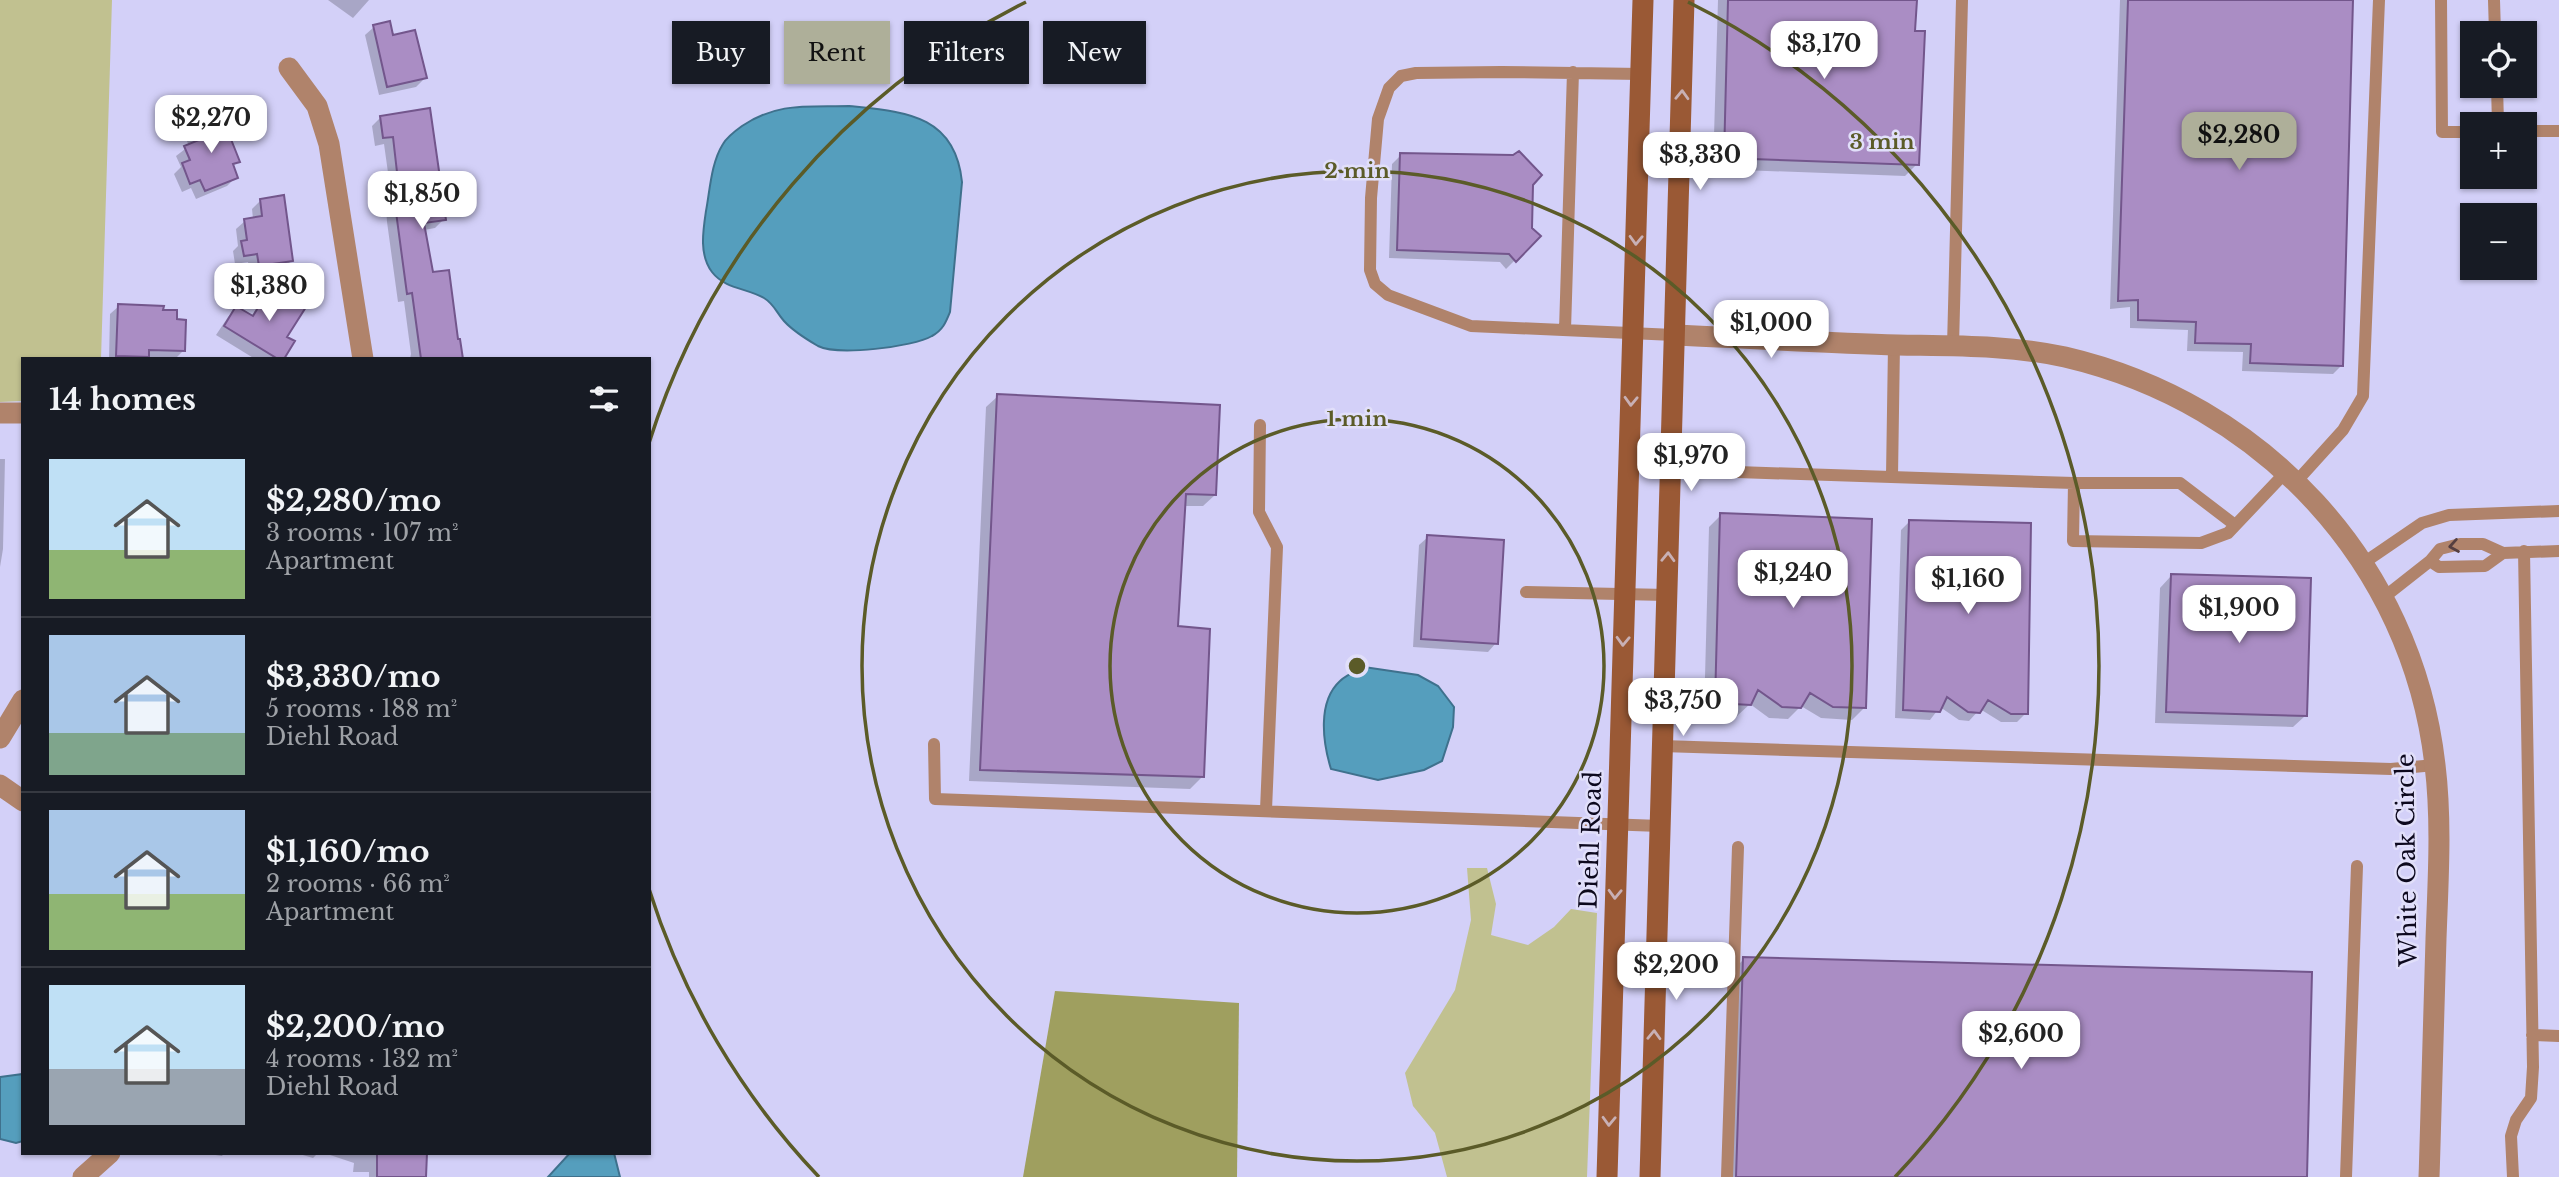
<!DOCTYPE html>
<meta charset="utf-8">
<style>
:root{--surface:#171b24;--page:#20242c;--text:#f1f3f6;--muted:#9ea1a6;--line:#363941;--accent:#aeaf99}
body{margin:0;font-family:"Libre Baskerville",serif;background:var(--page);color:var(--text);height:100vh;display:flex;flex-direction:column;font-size:26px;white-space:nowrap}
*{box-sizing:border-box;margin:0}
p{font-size:23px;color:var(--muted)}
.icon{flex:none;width:38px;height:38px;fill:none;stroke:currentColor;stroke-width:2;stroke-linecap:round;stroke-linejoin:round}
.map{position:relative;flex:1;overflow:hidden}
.drawer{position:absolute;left:21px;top:357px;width:630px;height:798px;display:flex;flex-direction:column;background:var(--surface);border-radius:0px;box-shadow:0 2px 5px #0004}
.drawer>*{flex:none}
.banner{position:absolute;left:672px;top:21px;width:665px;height:63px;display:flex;gap:14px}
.buttons{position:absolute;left:2460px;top:21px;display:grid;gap:14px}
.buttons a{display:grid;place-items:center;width:77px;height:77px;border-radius:0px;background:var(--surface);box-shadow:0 2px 5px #0004;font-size:35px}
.price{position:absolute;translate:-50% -60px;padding:0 16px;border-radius:14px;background:#fff;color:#222;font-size:23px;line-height:46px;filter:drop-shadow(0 2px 4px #0008)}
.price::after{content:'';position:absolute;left:50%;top:42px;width:21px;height:16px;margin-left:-10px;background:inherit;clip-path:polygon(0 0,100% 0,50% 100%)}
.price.active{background:var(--accent);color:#111}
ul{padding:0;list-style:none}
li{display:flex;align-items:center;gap:21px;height:175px;padding:0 28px}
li+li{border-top:2px solid var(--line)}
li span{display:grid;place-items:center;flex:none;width:196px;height:140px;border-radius:0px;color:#555}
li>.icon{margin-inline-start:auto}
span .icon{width:84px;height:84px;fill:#fffc;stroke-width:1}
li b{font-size:30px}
h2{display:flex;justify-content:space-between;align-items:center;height:84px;padding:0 28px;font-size:30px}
.chip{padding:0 24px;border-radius:0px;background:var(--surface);box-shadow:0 2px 5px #0004;font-size:24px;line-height:63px}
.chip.active{background:var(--accent);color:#111}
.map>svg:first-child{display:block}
.green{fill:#c1c190}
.forest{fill:#9f9f5f}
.water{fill:#559ebd;stroke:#3f718d;stroke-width:2}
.shadow{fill:#0003}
.building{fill:#aa8dc4;stroke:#73568c;stroke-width:2}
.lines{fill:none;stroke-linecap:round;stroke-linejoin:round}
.lane{stroke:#b0836b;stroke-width:12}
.street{stroke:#b0836b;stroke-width:21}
.secondary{stroke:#9a5935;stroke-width:21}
.oneway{stroke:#c8b0b5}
.oneway2{stroke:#563f40}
.ring{fill:none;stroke:#5b5b28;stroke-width:3.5}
.labels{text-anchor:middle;stroke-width:5;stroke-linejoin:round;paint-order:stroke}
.street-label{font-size:24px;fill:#0c081d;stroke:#e1dffa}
.centre{fill:#5b5b28;stroke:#e1dffa;stroke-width:3.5}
.ring-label{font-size:21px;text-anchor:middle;font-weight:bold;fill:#5b5b28;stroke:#e1dffa;stroke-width:5;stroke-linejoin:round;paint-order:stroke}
</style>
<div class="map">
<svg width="2559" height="1177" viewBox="0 0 2559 1177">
<rect width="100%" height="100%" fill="#d3d0f8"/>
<path class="green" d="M0 0H112L101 359H23V401L0 402Z
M1467 868H1487L1496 904 1491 935 1528 945 1554 927 1571 909 1597 913 1587 1177H1447L1435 1133 1413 1106 1405 1073 1455 990 1471 920Z"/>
<path class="forest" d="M1055 991 1239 1003 1237 1177H1023Z"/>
<path class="water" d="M849 106C904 112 955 114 962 182L950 312C946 322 943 330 932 336 913 347 838 356 818 346 806 339 793 331 784 321 776 312 774 304 764 298 747 288 725 289 712 272 699 255 703 231 706 211 710 190 711 163 723 144 727 137 735 131 742 126 778 102 807 107 849 106Z
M1364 667 1418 675 1438 686 1454 707 1453 727 1442 761 1424 770 1378 780 1331 769C1323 743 1317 702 1340 681 1346 675 1356 671 1364 667Z
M23 1074V1141L16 1143 0 1139V1077Z
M570 1153H614L620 1177H548Z"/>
<path class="shadow" d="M328 0H369L353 18Z
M1718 0H1915L1913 33 1917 164 1905 176 1713 169Z
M2120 0H2352L2342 365 2333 374 2242 371 2243 352 2187 351 2188 330 2130 328V307L2110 309Z
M374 27 392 37 425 78 416 87 379 95 365 35Z
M381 117 444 219 435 228 424 230 431 274 462 359H410L411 354 404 301 398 302 387 222 385 193 390 187 384 144 375 146 372 126Z
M194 127 238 161 232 167 236 177 227 186 196 199 191 188 182 192 174 174 181 167 176 156 189 146 185 136Z
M1401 155 1532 184 1530 229 1539 236 1506 269 1500 262 1389 258 1392 164Z
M261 200 291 261 283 269 250 273 248 262 235 264 233 251 238 246 236 229 245 221 253 219 252 209Z
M272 288 285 337 282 359H255L216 335 228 317 236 308 251 317 263 297Z
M119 306 162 311 183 351 175 359H109L110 314Z
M998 396 1215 495 1203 506H1184L1176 627 1202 777 1190 789 969 781 986 407Z
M0 459H5L3 549 0 567Z
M1721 515 1864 708 1852 720 1821 718 1801 706 1788 719 1769 718 1750 704 1737 716 1704 714 1709 527Z
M1910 521 2026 713 2017 722H2001L1980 709 1969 721 1959 720 1940 707 1930 720 1895 718 1901 530Z
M1428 537 1496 643 1488 652 1413 647 1419 545Z
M2171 576 2305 716 2293 727 2155 723 2160 588Z
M1744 959 2305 1177H1726L1732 971Z
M202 1153H224L222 1156Z
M296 1153H318L313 1158Z
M324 1153H425V1177H369V1172H353L354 1163Z"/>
<path class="building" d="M1728 0H1917L1915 31H1925L1919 165 1724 158Z
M2128 0H2353L2343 366 2250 363 2251 344 2195 343 2196 322 2138 320V300L2118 301Z
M390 21 393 35 415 30 427 78 387 87 373 25Z
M430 108 446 220 424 223 433 272 449 270 458 339H460L463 359H421L412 293 407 294 396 212 393 182 398 181 393 137 383 138 380 116Z
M221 114 240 162 233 164 238 178 205 191 200 180 190 184 182 163 190 160 184 146 199 140 193 125Z
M1519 151 1542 175 1533 185 1532 228 1541 236 1516 262 1509 254 1397 250 1400 153 1513 155Z
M284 195 293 261 259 266 257 254 244 256 241 241 247 240 244 219 262 216 260 199Z
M271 286 306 307 287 337 295 341 284 359H278L224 326 236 306 253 316Z
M118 304 164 306 163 310H177V319L186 320 185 351 149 350V357L116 356Z
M997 394 1220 405 1216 495 1186 494 1178 626 1210 629 1204 777 980 770Z
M1720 513 1872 519 1866 708 1833 707 1810 693 1801 708 1782 707 1758 690 1751 705 1715 703Z
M1909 520 2031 523 2028 714H2011L1988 700 1980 713 1968 712 1947 697 1940 712 1903 710Z
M1427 535 1504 540 1498 644 1421 639Z
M2171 574 2311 578 2307 716 2166 712Z
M1743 957 2312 972 2307 1177H1736Z
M377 1153H427L426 1177H377Z"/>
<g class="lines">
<path class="lane" d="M2441 0 2442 132H2473
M2494 0 2495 33
M1641 74 1501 72 1416 73 1401 76 1389 88 1378 119 1371 198 1370 270 1375 284 1388 295 1471 326 1674 335
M2497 86 2498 124
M2525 131H2559
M1565 330 1573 72
M1953 346 1962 0
M1260 425 1259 512 1277 547 1266 810
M1737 472 2074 483
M1892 476 1894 345
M2296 482 2343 430 2363 396 2379 0
M2235 525 2180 483H2074L2073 541 2201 543 2228 533 2286 472
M2430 561 2439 567 2485 566 2503 553 2559 551
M2362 564 2422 523 2449 515 2559 511
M1526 592 1667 595
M2383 598 2430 561 2440 549 2460 544H2483L2503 553
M934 744 935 799 1660 826
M1662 746 2391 769 2435 765
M2532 1035 2559 1036
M1727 1177 1738 847
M2346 1177 2357 866
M2513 1177 2511 1136 2516 1120 2531 1098 2533 1067 2524 551"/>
<path class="street" d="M289 68 317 106 329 144 363 359
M1674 335C1749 338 1824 343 1898 345 1954 346 2010 345 2065 357 2262 403 2412 562 2435 765 2442 822 2438 882 2436 939 2434 1019 2432 1098 2429 1177
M0 413H23
M0 738 23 700
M0 785 23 801
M83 1177 110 1153"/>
<path class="secondary" d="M1607 1177 1643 0
M1650 1177 1684 0"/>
</g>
<defs><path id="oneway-chevron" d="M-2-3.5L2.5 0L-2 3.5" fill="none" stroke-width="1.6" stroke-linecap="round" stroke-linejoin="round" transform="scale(1.75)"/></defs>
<g class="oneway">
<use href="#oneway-chevron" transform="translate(1682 95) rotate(-88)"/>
<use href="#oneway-chevron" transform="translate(1636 240) rotate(92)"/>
<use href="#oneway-chevron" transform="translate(1631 401) rotate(92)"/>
<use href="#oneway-chevron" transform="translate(1668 557) rotate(-88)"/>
<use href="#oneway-chevron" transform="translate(1623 641) rotate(92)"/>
<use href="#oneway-chevron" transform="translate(1615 894) rotate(92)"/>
<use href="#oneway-chevron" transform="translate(1654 1035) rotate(-88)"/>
<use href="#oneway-chevron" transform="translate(1609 1121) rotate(92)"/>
</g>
<use class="oneway2" href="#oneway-chevron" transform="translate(2454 546) rotate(170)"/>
<g class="ring">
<circle cx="1357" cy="666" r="247"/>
<circle cx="1357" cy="666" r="495"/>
<path d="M819 1177A742 742 0 0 1 649 889M649 443A742 742 0 0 1 1026 2M1688 2A742 742 0 0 1 1895 1177"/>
</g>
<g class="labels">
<g class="street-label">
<text transform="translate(1591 840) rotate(-88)" y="8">Diehl Road</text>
<text transform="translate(2407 860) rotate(-91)" y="8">White Oak Circle</text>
</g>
</g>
<circle cx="1357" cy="666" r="10" class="centre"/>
<g class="ring-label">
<text x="1882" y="149">3 min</text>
<text x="1357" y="178">2 min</text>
<text x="1357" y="426">1 min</text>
</g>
</svg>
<div class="buttons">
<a><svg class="icon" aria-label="locate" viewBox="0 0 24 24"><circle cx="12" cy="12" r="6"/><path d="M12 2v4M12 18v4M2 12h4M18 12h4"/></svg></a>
<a>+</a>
<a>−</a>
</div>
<b class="price" style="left:1824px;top:81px">$3,170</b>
<b class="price" style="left:211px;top:155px">$2,270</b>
<b class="price active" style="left:2239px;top:172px">$2,280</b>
<b class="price" style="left:1700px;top:192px">$3,330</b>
<b class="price" style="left:422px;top:231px">$1,850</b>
<b class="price" style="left:269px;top:323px">$1,380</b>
<b class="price" style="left:1771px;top:360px">$1,000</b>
<b class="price" style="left:1691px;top:493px">$1,970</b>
<b class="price" style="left:1793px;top:610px">$1,240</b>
<b class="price" style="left:1968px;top:616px">$1,160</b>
<b class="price" style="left:2239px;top:645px">$1,900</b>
<b class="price" style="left:1683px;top:738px">$3,750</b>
<b class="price" style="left:1676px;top:1002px">$2,200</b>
<b class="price" style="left:2021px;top:1071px">$2,600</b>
<div class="banner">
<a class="chip">Buy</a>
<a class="chip active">Rent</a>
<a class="chip">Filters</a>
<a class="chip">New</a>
</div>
<section class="drawer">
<h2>14 homes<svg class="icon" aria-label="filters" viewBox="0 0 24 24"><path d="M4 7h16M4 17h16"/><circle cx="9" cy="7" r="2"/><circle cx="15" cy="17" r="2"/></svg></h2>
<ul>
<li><span style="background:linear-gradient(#bfe0f5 65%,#8fb573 0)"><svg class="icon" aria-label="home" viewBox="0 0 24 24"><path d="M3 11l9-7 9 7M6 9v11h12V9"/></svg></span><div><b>$2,280/mo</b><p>3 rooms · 107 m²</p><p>Apartment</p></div></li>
<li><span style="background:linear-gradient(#a9c7e8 70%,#7fa58c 0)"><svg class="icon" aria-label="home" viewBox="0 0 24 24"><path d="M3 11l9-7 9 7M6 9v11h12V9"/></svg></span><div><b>$3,330/mo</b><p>5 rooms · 188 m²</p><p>Diehl Road</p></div></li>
<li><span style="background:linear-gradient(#a9c7e8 60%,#8fb573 0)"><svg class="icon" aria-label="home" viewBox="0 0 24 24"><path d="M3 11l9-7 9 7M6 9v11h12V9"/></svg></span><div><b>$1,160/mo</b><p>2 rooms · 66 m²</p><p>Apartment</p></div></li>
<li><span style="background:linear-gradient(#bfe0f5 60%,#9aa5b1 0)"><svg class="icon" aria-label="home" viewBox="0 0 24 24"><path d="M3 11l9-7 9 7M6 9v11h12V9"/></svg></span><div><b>$2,200/mo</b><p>4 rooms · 132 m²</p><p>Diehl Road</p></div></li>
</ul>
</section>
</div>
